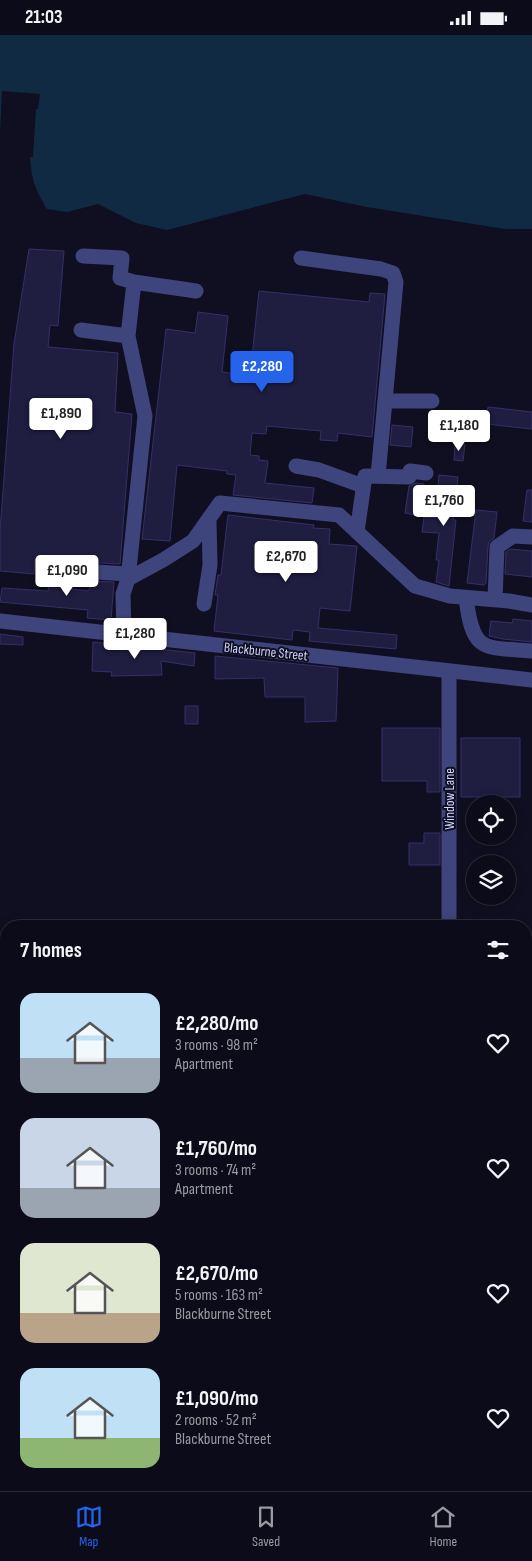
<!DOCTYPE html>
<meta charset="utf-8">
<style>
:root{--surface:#0c0b19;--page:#1a1926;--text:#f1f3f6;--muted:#9a9ba2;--line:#2c2b38;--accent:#2563eb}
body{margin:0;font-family:"Sofia Sans Condensed",sans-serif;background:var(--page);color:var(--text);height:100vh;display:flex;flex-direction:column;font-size:19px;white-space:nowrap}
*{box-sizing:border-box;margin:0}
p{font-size:16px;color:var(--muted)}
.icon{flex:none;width:28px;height:28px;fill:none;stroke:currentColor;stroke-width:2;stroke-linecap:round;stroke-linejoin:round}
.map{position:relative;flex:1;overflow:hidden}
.drawer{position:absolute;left:0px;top:885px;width:532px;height:571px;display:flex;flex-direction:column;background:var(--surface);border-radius:20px 20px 0 0;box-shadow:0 2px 12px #0003,0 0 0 1px var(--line)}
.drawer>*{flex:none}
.controls{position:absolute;left:466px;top:760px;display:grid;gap:10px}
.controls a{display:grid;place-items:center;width:50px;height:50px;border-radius:50%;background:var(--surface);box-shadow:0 2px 12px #0003,0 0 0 1px var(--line);font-size:25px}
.price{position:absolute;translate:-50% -42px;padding:0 11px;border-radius:5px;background:#fff;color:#222;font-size:16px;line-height:32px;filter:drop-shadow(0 1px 2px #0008)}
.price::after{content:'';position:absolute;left:50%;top:30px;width:15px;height:11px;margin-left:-8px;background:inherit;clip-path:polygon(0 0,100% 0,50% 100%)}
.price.current{background:var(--accent);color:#fff}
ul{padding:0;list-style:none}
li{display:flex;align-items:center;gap:15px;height:125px;padding:0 20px}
li span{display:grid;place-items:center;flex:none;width:140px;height:100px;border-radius:15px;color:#555}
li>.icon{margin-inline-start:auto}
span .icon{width:60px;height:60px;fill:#fffc;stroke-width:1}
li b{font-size:21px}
h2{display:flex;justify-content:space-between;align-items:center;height:60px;padding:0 20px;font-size:21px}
.status{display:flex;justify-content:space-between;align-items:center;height:35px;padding:0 25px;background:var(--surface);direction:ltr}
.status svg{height:14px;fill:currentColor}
.menu{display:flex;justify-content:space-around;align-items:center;height:70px;border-top:1px solid var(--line);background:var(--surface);font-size:14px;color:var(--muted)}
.menu a{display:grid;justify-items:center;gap:2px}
.menu .current{color:var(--accent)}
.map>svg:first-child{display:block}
.green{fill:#132a26}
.water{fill:#112a43}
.building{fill:#1f1d40;stroke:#34306a}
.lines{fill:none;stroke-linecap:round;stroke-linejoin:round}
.path{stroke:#38aa94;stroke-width:2;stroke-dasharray:2.5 4;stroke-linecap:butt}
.minor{stroke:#3e447c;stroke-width:15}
.labels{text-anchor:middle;stroke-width:4;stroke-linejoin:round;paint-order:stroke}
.street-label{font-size:14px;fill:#d2d3fc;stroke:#100f21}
</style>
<div class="status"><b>21:03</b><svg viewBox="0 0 49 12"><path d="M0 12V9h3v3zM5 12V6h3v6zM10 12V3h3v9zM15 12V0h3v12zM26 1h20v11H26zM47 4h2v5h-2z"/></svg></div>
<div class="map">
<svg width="532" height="1456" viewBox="0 0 532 1456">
<rect width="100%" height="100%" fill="#100f21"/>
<path class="green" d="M2 1223 6 1224V1282L0 1281Z
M105 1450H291L324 1453V1456H104Z"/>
<path class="water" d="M0 0H532V194H505L367 172 305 159 167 195 136 188 98 169 67 177 47 174C35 154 32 146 30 122H33L36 74H38L40 59 2 56 0 99Z"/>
<path class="building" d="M29 214 64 216 58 291 50 290 48 312 118 318 115 377 132 379 120 529 50 525H35L34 539 0 536V496L14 309Z
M259 256 369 267 370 258 385 259 372 402 338 398 337 406 320 405 321 396 267 391 266 399 252 398 250 420 259 421V425L268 426 265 448 314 453 312 468 233 460 236 440 227 439V436L177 430 170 506 142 504 166 294 195 298 198 277 228 281 222 337 250 341Z
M488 372 532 377V394L486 389Z
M392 390 413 392 411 412 390 410Z
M455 408 465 409 463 426 454 425Z
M439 440 458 442 453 485H456L449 551 436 547 439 525H436L439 498 422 497 424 482 440 483 441 463 437 462Z
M416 448 424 449 419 481 405 478 409 451Z
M527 455H532V487L523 486Z
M476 475 497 477 494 503 489 507 488 511 486 548 484 550 467 548Z
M228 480 314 490 313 493 330 494 329 509 357 511 350 576 320 573 318 593 397 600 396 614 309 606 310 597 293 595 292 605 214 596 218 560H215L218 540H221Z
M510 514 532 516V542L505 539 506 517Z
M50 543 72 545 71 554 89 556 90 546 114 547 111 585 87 583 88 575 0 567 2 553 48 556Z
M513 584 532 586V607L503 604 489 601 491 586 512 588Z
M0 599 23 602V610L0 609Z
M93 607 195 618 194 631 161 626 162 640 111 641 112 637 92 636Z
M215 621 338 633 336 686 305 687V662H265L264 643 215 644Z
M185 671H198V689H185Z
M382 693H440V757H427V746H382Z
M461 703H520V762H461Z
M424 798H440V830H409V808H424Z"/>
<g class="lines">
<path class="path" d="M526 903H532
M103 1456 104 1450"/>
<path class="minor" d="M83 221 122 223 120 243 134 247 128 301 145 381 128 544
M301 223 381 234 393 238 396 247 378 441
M134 247 196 256
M81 295 128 301
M386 366H432
M296 431 319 435 363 451
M357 497 365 441 409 442 410 436 426 438
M49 534 128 539
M466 563C473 618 482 612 532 616
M495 565 497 512 513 501 532 502
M204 569 210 530 209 486
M0 586 532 645
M124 600 123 559 128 544 163 525 193 506 220 468 339 480 415 551 450 561 509 566 532 570
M449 891V636
M0 925H6
M0 956 6 955
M526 988H532
M0 989H6
M0 1022H6
M0 1056H6
M0 1090H6
M526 1096 532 1098
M0 1124H6
M0 1160H6
M0 1199H6
M0 1375 6 1376
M0 1410H6
M501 1450 532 1454
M449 1456V1450"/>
</g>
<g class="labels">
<g class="street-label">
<text transform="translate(266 616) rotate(6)" y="5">Blackburne Street</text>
<text transform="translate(449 764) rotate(-90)" y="5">Window Lane</text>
</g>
</g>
</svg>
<div class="controls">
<a><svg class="icon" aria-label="locate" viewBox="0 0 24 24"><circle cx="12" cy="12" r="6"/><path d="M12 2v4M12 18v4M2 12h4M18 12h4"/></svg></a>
<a><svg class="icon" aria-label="layers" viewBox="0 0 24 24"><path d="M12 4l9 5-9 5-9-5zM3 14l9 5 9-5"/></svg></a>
</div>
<b class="price current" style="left:262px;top:358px">£2,280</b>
<b class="price" style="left:61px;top:405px">£1,890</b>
<b class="price" style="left:459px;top:417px">£1,180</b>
<b class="price" style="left:444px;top:492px">£1,760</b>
<b class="price" style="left:286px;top:548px">£2,670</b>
<b class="price" style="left:67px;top:562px">£1,090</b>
<b class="price" style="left:135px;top:625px">£1,280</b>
<section class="drawer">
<h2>7 homes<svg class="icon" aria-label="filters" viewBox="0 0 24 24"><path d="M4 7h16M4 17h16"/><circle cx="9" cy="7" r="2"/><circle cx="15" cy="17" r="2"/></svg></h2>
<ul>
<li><span style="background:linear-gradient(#bfe0f5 65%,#9aa5b1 0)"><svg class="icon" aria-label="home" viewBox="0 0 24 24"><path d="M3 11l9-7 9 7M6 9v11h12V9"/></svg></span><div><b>£2,280/mo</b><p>3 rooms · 98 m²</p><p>Apartment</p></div><svg class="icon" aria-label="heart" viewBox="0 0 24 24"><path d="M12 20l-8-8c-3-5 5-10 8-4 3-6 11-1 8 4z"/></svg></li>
<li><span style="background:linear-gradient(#c9d6e8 70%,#9aa5b1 0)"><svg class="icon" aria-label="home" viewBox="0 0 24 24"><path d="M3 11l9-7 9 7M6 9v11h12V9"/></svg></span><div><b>£1,760/mo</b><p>3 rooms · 74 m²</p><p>Apartment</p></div><svg class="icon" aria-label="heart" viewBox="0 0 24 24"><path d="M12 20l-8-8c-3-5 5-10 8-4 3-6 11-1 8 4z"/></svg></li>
<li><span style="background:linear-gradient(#dfe7d0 70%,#b9a48a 0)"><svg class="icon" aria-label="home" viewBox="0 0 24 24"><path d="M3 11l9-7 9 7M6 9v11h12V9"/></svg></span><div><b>£2,670/mo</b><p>5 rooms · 163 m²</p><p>Blackburne Street</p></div><svg class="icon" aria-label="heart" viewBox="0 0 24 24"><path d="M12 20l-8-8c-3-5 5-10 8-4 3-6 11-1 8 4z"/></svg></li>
<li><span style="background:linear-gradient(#bfe0f5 70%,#8fb573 0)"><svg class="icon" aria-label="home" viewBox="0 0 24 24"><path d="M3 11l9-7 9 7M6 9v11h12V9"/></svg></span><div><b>£1,090/mo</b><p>2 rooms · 52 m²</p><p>Blackburne Street</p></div><svg class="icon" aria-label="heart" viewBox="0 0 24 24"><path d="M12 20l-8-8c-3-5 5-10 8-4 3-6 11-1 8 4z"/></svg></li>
</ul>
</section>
</div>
<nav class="menu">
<a class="current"><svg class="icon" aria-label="map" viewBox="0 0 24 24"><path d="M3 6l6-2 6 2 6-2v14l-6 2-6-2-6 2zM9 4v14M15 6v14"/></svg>Map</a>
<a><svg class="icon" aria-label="saved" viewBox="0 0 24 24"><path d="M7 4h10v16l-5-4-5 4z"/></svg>Saved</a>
<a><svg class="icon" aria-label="home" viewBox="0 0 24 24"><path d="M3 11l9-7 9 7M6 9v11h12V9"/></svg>Home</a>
</nav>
